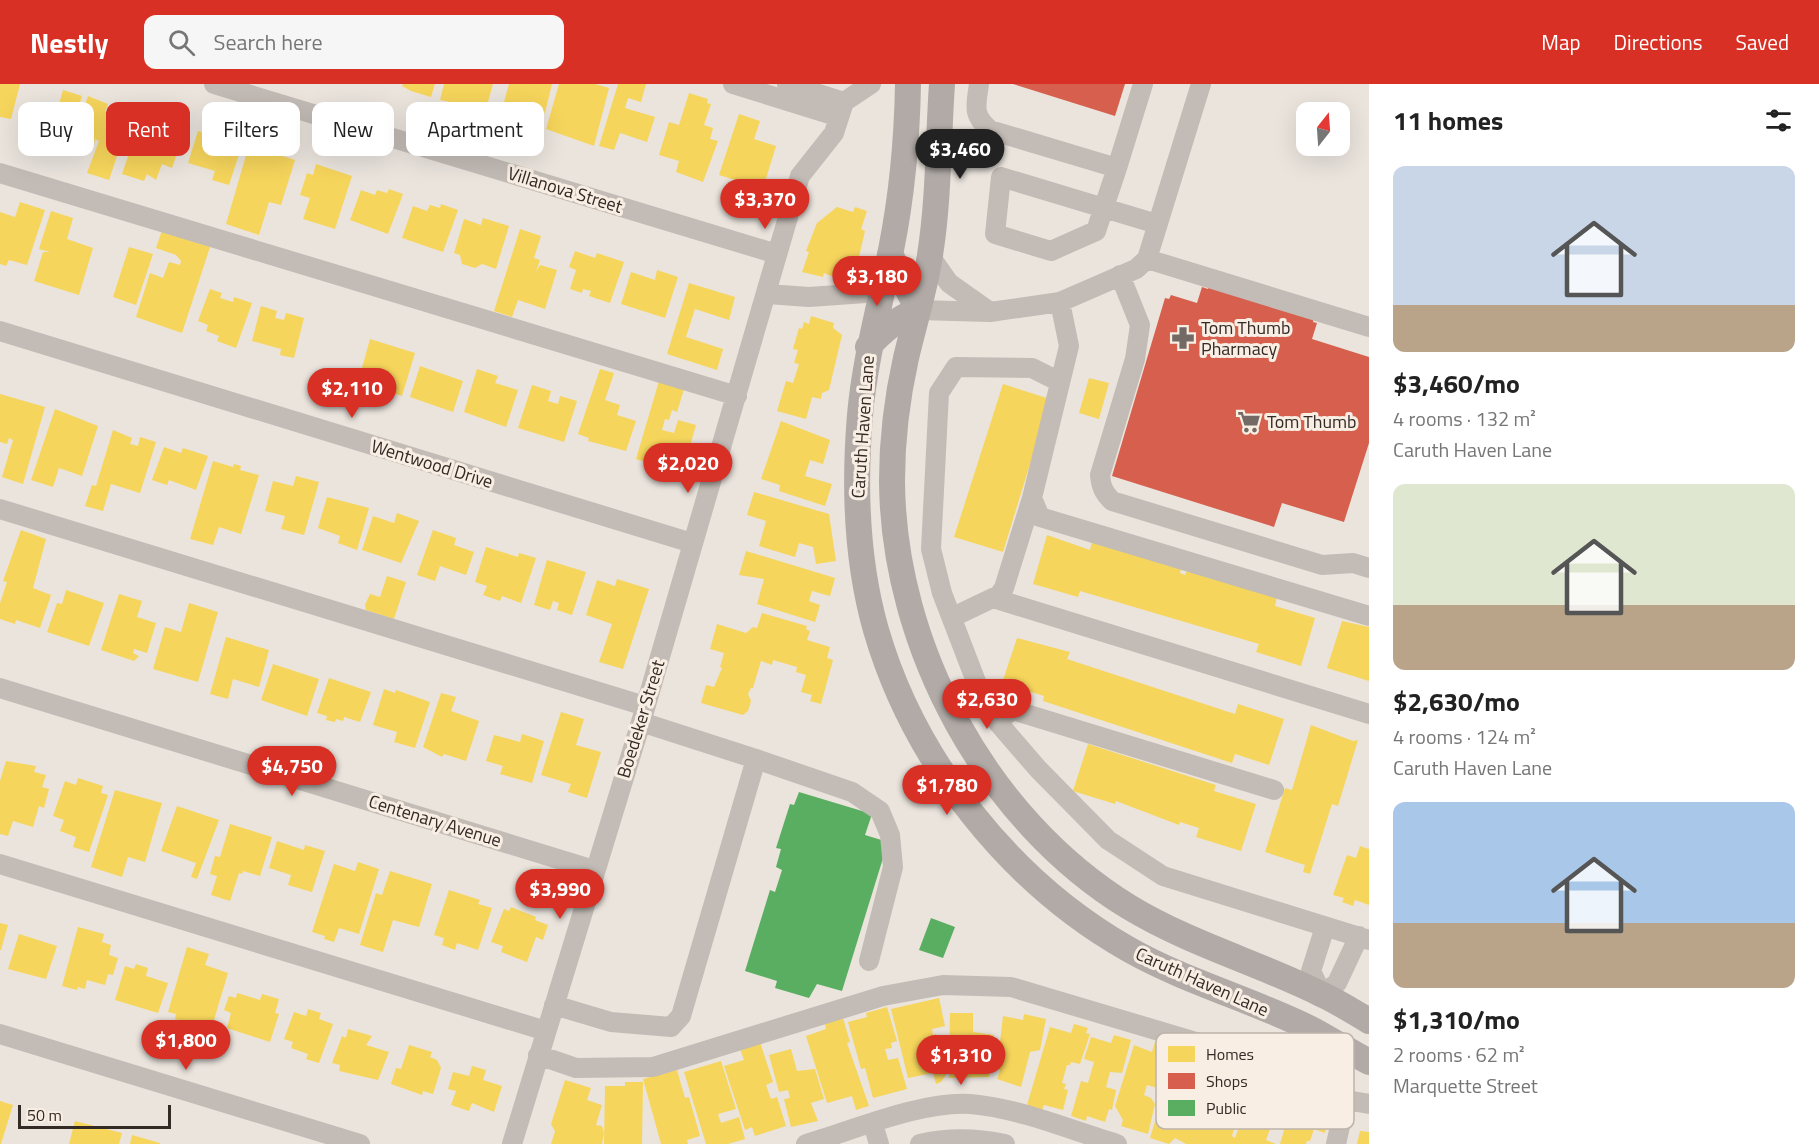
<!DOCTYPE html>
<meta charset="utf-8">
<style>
:root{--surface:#fff;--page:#f6f6f6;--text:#222;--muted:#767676;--accent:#d93025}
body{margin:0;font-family:"Titillium Web",sans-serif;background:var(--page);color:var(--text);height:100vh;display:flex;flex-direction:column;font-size:22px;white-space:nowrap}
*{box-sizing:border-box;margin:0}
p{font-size:20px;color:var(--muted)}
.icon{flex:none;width:33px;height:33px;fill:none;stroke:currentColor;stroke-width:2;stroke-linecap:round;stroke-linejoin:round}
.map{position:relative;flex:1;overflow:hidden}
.panel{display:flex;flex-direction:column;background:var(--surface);width:450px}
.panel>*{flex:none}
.guide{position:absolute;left:18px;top:18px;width:570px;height:54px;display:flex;gap:12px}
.needle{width:39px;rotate:17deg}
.buttons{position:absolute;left:1296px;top:18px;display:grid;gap:12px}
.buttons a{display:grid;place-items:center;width:54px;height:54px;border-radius:12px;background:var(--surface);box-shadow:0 6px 24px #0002;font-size:30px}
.scale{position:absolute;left:18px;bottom:15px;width:153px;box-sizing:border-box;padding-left:6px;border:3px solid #332925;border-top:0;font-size:16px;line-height:21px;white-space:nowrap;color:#332925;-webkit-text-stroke:4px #f8eee3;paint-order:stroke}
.price{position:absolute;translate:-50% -51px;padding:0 14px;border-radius:21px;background:var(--accent);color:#fff;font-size:20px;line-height:39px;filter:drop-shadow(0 2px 3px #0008)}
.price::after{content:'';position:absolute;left:50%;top:36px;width:18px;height:14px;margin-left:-9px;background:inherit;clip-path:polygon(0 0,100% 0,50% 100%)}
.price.active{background:#222;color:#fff}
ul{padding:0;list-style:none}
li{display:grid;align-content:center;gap:12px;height:318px;padding:0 24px}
li span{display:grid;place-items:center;height:186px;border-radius:12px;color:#555}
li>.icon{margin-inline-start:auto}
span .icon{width:108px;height:108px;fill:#fffc;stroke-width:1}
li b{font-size:26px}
h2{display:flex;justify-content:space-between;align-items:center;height:72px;padding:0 24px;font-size:26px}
.pill{padding:0 21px;border-radius:12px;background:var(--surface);box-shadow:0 6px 24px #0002;font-size:21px;line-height:54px}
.pill.active{background:var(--accent);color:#fff}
header{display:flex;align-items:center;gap:36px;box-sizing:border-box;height:84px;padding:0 30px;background:var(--accent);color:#fff}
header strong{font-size:28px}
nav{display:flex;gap:33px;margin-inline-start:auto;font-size:21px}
.search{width:420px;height:54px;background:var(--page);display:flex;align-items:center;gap:15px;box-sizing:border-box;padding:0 21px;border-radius:12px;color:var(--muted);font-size:22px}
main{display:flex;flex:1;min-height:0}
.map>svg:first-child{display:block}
.homes{fill:#f6d55c}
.shops{fill:#d6604d}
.public{fill:#5aae61}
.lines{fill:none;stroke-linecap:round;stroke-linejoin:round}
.minor{stroke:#c3bcb6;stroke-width:20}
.major{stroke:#b1aaa6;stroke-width:26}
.labels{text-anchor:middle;stroke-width:6;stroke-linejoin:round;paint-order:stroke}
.street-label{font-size:18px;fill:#332925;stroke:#f8eee3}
.poi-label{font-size:18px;fill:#332925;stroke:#f8eee3;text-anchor:start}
.key{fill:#f8eee3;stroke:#bdb3aa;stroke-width:1.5}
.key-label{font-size:16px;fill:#332925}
</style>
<header>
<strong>Nestly</strong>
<div class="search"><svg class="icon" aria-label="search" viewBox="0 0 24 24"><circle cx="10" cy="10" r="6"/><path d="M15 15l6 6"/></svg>Search here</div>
<nav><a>Map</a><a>Directions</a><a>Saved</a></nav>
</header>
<main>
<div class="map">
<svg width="1369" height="1060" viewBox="0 0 1369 1060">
<rect width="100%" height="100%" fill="#eae4dd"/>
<path class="homes" d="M0 0H20L11 35 0 33Z
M403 0H435L431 13 411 7 402 2Z
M444 0H493L486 25 440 16Z
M509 0H552L545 29 538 27 536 45 517 40 519 35 514 34 515 29 502 25Z
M559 0H595L609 4 594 62 546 45Z
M618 0H646L641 18 628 14 625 24 655 33 647 58 620 49 614 66 599 62Z
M63 6 82 12 71 49 36 39 41 23 57 27Z
M689 9 708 15 707 19 711 20 704 41 713 44 710 55 718 57 703 98 676 88 679 77 659 71 669 38 679 41Z
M88 12 108 20 105 28 112 30 113 27 130 33 109 96 87 89 99 57 95 55 94 61 83 57 84 53 78 51 77 55 74 54Z
M143 28 164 35 162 42 184 49 172 84 162 80 156 96 147 90 144 97 122 90Z
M739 30 760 37 754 55 776 62 765 98 770 99 764 116 748 111 750 106 741 103 742 98 719 91Z
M198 47 242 61 229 101 212 96 215 87 188 79Z
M249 61 295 76 281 121 269 118 259 151 226 140Z
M316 80 352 92 335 145 303 135 310 114 300 111 307 89 313 91Z
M389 105 403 110 388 150 350 136 361 106 375 111 377 106 387 109Z
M20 118 45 126 27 181 9 176 6 182 0 180V128L15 133Z
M441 120 458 126 443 168 402 154 413 122 427 127 430 121 440 124Z
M837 123 853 128 855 123 867 127 861 145 865 147 859 173 843 186 840 185 839 190 831 192 824 189 823 193 802 188 809 168 806 167 817 139Z
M51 127 73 134 67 155 93 164 79 211 34 197 43 168H50L39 165Z
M483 134 509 142 496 185 482 180 475 184 462 180 460 171 454 169 464 135 481 141Z
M520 145 541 152 534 174 540 176 536 188 540 181 557 186 545 225 518 216 512 233 494 227Z
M162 146 211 160 182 249 136 233 150 189 163 194 169 178 180 181 181 177 176 171 156 164Z
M129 163 153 170 136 221 113 213Z
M575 167 595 174 597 169 624 178 610 219 589 212 591 207 583 205 582 209 570 205 576 186 569 183Z
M657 186 678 193 665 234 621 220 631 188 655 196Z
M689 199 735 213 729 236 695 225 686 253 723 265 717 286 667 270Z
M210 205 222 209 220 214 233 218 234 213 252 219 236 264 217 257 219 252 206 247 208 241 198 237Z
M261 222 277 227 275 234 284 236 286 229 304 234 294 274 280 271 281 265 252 257Z
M811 232 834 239 833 244 842 251 829 306 822 309 821 315 812 313 806 335 777 327 786 297 793 299 799 280 794 279 798 266 793 265 799 244 802 245 804 238 809 240Z
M370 255 415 269 402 312 358 298Z
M420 282 463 297 453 328 410 313Z
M477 285 498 292 495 299 518 306 506 343 464 328Z
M600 285 614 289 605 316 620 321 617 331 636 337 626 367 588 357 589 354 578 350Z
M1089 294 1109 299 1099 335 1079 329Z
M659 297 684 305 677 328 672 326 669 336 665 335 662 346 674 349 678 336 696 341 680 397 666 393 668 385 636 375Z
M1003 300 1050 315 1003 468 954 453Z
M532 301 551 307 548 317 558 320 560 312 577 317 564 358 518 344Z
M0 310 45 323 23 400 2 393 13 356 9 354 7 360 0 358Z
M55 325 98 342 82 392 59 384 53 403 31 396Z
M781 337 830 356 823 380 810 376 805 392 832 400 825 422 779 407 780 401 761 395Z
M113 346 132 354 130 360 138 362 140 353 156 358 140 409 111 400 103 427 85 422 92 401 96 402Z
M164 363 181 369 183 364 208 372 196 406 169 396 167 401 152 396Z
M213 377 233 383 234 380 241 382 240 386 259 391 241 450 219 443 213 461 190 455Z
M296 392 319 398 304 451 281 445 285 432 265 427 273 397 293 402Z
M754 408 829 430 836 477 816 480 813 463 799 459 795 473 759 462 766 437 747 431Z
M327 413 369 424 357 466 338 459 340 452 318 444Z
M397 429 419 437 401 479 362 466 373 432 394 439Z
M21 446 46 455 33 504 51 511 40 544 16 536 15 540 0 535V519L7 498 3 497Z
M433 446 456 454 454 461 474 468 466 491 440 482 435 497 417 491Z
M1047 451 1090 466 1092 458 1161 478 1181 485 1180 489 1185 491 1187 486 1277 513 1275 522 1315 534 1301 582 1256 568 1259 560 1080 507 1078 513 1033 500Z
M486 463 518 473 519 469 536 474 521 519 502 512 500 517 483 511 487 502 475 498Z
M746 467 835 494 830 512 812 507 809 517 820 521 815 538 757 520 764 495 739 491Z
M547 476 586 488 572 531 557 526 559 519 553 517 550 526 534 521Z
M387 492 406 498 394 535 366 526 365 521 370 510 380 513Z
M617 495 649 505 623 585 599 578 612 540 586 531 597 496 615 502Z
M66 506 104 519 89 562 47 548 57 519 62 520Z
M119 510 142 517 137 533 156 539 147 569 134 565 133 569 139 572 134 577 101 566Z
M189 519 218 528 198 598 153 585 165 543 181 548Z
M762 529 807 542 806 545 810 547 807 556 830 563 827 574 833 576 821 620 810 617 812 611 801 608 806 591 796 588 797 583 773 576 772 581 761 577 753 604H751L748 610 751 617 748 627 743 631 701 619 706 601 714 603 722 584 720 583 724 569 710 565 717 540 746 549 753 543 757 544Z
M1342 537 1369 543V597L1327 584Z
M226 553 269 566 259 603 233 595 228 615 210 610Z
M1017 554 1070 568 1067 575 1235 630 1238 620 1284 635 1269 681 1235 670 1232 679 1043 617 1044 612 1002 599Z
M273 580 319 595 307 632 261 616Z
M329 594 371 608 360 638 344 633 343 637 336 635 335 638 326 636 327 632 317 629Z
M384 605 395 609 396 606 430 618 415 664 394 658 397 648 373 641Z
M441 609 456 613 451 627 479 637 466 677 444 670 442 673 423 663Z
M561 628 584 635 576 661 601 668 587 714 568 708 571 700 541 691Z
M1311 641 1353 657 1358 656 1338 722 1332 720 1310 790 1303 788 1305 781 1265 768 1285 704 1292 706Z
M522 650 544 657 532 699 500 690 503 682 486 677 494 651 520 658Z
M1088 660 1216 701 1214 707 1256 720 1241 767 1196 753 1199 744 1180 738 1179 741 1116 717 1115 720 1073 707Z
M6 677 36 682 34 688 46 691 42 703 49 705 44 724 39 722 33 743 13 737 8 752 0 750V697Z
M78 694 103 702 101 709 108 711 89 768 73 763 76 753 60 747 64 736 53 732 65 697 76 701Z
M115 706 162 719 145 778 128 773 122 793 91 783Z
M177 722 219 736 197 795 191 793 196 779 161 767Z
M230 740 272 753 260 792 243 787 242 790 239 789 230 817 211 811 217 792 210 790 215 772 220 773Z
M277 757 304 766 305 761 325 767 312 808 288 801 291 791 269 784Z
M1360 762 1369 765V821L1355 816 1353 822 1342 818 1344 814 1333 811 1347 771 1356 774Z
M358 778 379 785 359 850 339 844 334 858 324 855 325 852 312 848 334 780 355 787Z
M390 787 432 800 419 843 393 836 383 868 360 861 376 809 382 811Z
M449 806 480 816 478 820 492 824 478 866 457 859 455 866 442 861 444 854 434 851Z
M511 823 536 833 535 836 548 841 543 856 536 853 527 878 501 868 503 862 491 858 504 825 509 827Z
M0 839 8 841 1 866H0Z
M78 843 104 850 102 858 111 861 109 871 118 874 113 891 108 890 105 901 87 896 85 905 78 903 77 906 62 902Z
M19 850 57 862 46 895 8 885Z
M187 863 209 870 205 881 228 889 211 946 175 935 176 930 168 928Z
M136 880 148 884 146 892 168 899 158 929 115 916 125 882 134 885Z
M237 909 260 916 262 910 279 915 275 929 279 930 270 958 227 944 231 929 224 926 229 912 236 914Z
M939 914 945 942 932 945 933 951 936 950 946 991 941 998 936 1000 933 989 908 994 891 925Z
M887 923 897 957 891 959 892 964 885 965 888 976 898 974 907 1005 873 1014 865 984 861 985 848 938 867 933 866 929Z
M308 925 321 929 319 935 333 940 319 979 306 975 308 970 291 964 293 958 284 955 294 928 306 932Z
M950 929H973V948L994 951 989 993 949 994Z
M1024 930 1046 935 1040 966 1030 968 1021 1003 997 995 1000 986 997 985 1003 932 1023 936Z
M843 934 850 958 847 959 869 1022 856 1026 852 1012 827 1019 806 952 826 945 825 940Z
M1074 940 1088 944 1086 949 1090 950 1080 980 1071 978 1070 981H1067L1062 999 1066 1000 1064 1005 1068 1006 1063 1026 1044 1021 1042 1026 1027 1021 1050 943 1071 949Z
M348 945 372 952 366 961 389 968 378 996 339 987 340 981 332 979 342 952 346 954Z
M1114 951 1131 956 1122 989 1110 988 1106 1003 1116 1006 1112 1026 1109 1025 1105 1038 1087 1032 1086 1037 1071 1032 1081 997 1088 999 1094 978 1084 975 1091 953 1111 959Z
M759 955 773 998 766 1001 771 1015 777 1013 786 1042 755 1052 752 1043 745 1046 724 982 744 976 739 962Z
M1155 958 1175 964 1161 1005 1147 1001 1144 1011 1151 1014 1155 1020 1148 1050 1121 1042 1123 1036 1115 1022 1134 961 1152 968Z
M409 961 432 968 430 973 437 976 441 984 433 1010 423 1007 422 1011 391 1000 396 984 401 985Z
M791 965 797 987 815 985 824 1015 811 1019 818 1037 791 1043 784 1015 790 1014 788 1006 779 1008 769 971Z
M1197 970 1212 975 1210 981 1213 983 1201 1018 1188 1015 1184 1027 1197 1031 1215 986 1231 991 1234 982 1253 989 1240 1030 1234 1029 1230 1038 1234 1045 1232 1052 1235 1054 1240 1040 1251 1044 1254 1034 1243 1031 1252 1002 1270 1008 1273 998 1293 1005 1282 1040 1275 1038 1273 1043 1271 1042 1266 1056 1276 1060H1186L1175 1054 1169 1060 1150 1054 1173 978 1193 984Z
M721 977 736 1025 718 1030 721 1039 739 1033 745 1055 728 1060H706L684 988Z
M472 982 486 986 483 996 502 1002 494 1028 472 1019 469 1027 451 1021 456 1007 448 1005 453 988 469 992Z
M677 986 685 1014 689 1013 700 1052 687 1056 688 1060H661L643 995Z
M565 996 591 1004 587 1016 602 1021 596 1041 602 1042 604 1049 602 1060H551L555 1047 551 1040Z
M625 998H643L642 1060H604L605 1002H625Z
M1295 1009 1314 1013 1315 1009 1328 1012 1333 1019 1332 1026 1338 1028 1332 1045 1326 1043 1325 1049 1314 1045 1310 1057H1307L1306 1060H1280Z
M0 1017 13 1021 1 1060H0Z
M75 1037 122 1049 119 1060H69Z
M1360 1047 1369 1048V1060H1357Z
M132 1051 160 1059V1060H130Z"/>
<path class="shops" d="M1013 0H1125L1115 32Z
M1209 201 1314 234 1313 238 1317 239 1312 255 1369 273V359L1344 438 1282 419 1274 443 1112 392 1165 214 1169 215 1171 211 1197 219 1202 203 1208 205Z"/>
<path class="public" d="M799 708 872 730 865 751 888 758 842 907 817 900 809 914 775 904 777 897 745 887 770 806 775 808 782 786 776 783 781 765 776 764 790 720 794 721Z
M931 834 955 843 943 874 919 866Z"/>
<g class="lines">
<path class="minor" d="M214 0 777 170
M733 0 839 33
M787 0 844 18
M979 0C976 22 972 31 990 46L1117 84 1143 0
M1117 84 1096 147 1051 167 995 150 1001 93 1157 140
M0 89 737 312
M930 172 949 199 990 228
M1147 175 1369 243
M1120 191 1140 241 1135 275 1100 391C1101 403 1104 409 1112 417L1322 481 1353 479 1369 484
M767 210 809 213 880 208
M1060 218 1069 262 1032 414 1040 433 1369 532
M918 226 990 228 1060 218 1136 185 1147 175 1201 0
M0 247 692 459
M1060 298 1032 284 956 283 939 309 931 465 942 509 987 626 1038 685 1108 756 1163 792 1369 856
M0 425 645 622
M993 514 1369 630
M953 533 999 511 1004 504 1032 414
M0 604 594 786
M997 637 1013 626 1274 706
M756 675 852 708 880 727 890 751 893 783 869 877
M0 780 546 947
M1325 843 1311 887 1322 910 1337 899 1359 852
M554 921 611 938 671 943 681 932 756 675 641 638
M0 950 360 1060
M538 971 576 984 653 983 883 912 943 901 1011 903 1334 999 1346 1016 1336 1060
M1346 1016 1369 1020
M873 1040 879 1060
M512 1060 641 638 800 92 834 49 844 18 871 0
M806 1060C854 1046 921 1017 970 1020 1019 1024 1070 1046 1117 1060
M920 1060C949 1053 976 1054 1005 1060"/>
<path class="major" d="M908 0C907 56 902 111 891 166 880 222 865 274 860 331 854 403 856 476 876 546 914 677 1010 798 1128 865 1188 899 1254 916 1315 947 1333 957 1351 968 1369 978
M942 0C938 57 939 114 930 171 925 205 914 240 906 274 897 314 892 356 892 397 893 563 987 736 1129 823 1190 860 1259 879 1323 911 1338 918 1354 928 1369 937
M890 170 918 226
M868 263C883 246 897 235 918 226"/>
</g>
<defs>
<g id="pharmacy-bare" transform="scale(1.8)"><path d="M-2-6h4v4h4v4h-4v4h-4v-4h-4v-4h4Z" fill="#736a65" stroke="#f8eee3" stroke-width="2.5" paint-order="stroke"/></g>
<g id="supermarket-bare" transform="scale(1.8)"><path d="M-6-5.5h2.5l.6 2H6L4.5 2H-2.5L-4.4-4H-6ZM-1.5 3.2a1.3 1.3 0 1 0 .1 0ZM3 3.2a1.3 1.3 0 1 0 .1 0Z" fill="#736a65" stroke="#f8eee3" stroke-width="2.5" paint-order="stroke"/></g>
</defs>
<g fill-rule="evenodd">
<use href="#pharmacy-bare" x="1183" y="254"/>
<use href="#supermarket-bare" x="1249" y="338"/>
</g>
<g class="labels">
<g class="street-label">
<text transform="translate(565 106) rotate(17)" y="6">Villanova Street</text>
<text transform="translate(863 343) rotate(-86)" y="6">Caruth Haven Lane</text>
<text transform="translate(432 380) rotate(17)" y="6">Wentwood Drive</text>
<text transform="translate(641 635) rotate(-73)" y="6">Boedeker Street</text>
<text transform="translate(435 737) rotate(17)" y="6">Centenary Avenue</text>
<text transform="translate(1202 898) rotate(24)" y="6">Caruth Haven Lane</text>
</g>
<g class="poi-label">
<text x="1201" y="250">Tom Thumb<tspan x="1201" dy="21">Pharmacy</tspan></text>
<text x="1267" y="344">Tom Thumb</text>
</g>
</g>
<rect x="1156" y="949" width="198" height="96" rx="9" class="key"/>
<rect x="1168" y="962" width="27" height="16" fill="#f6d55c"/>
<rect x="1168" y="989" width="27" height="16" fill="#d6604d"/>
<rect x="1168" y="1016" width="27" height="16" fill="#5aae61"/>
<g class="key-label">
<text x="1206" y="976">Homes</text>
<text x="1206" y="1003">Shops</text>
<text x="1206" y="1030">Public</text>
</g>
</svg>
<div class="buttons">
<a><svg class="needle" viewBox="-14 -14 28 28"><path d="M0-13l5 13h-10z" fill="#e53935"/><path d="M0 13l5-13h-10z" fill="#767676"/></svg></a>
</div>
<div class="scale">50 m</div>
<b class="price active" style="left:960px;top:96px">$3,460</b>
<b class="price" style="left:765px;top:146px">$3,370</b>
<b class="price" style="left:877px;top:223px">$3,180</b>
<b class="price" style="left:352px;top:335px">$2,110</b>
<b class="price" style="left:688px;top:410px">$2,020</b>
<b class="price" style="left:987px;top:646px">$2,630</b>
<b class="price" style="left:292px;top:713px">$4,750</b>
<b class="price" style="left:947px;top:732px">$1,780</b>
<b class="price" style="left:560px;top:836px">$3,990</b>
<b class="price" style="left:186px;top:987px">$1,800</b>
<b class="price" style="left:961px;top:1002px">$1,310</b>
<div class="guide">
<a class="pill">Buy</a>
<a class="pill active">Rent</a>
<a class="pill">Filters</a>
<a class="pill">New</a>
<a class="pill">Apartment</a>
</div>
</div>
<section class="panel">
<h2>11 homes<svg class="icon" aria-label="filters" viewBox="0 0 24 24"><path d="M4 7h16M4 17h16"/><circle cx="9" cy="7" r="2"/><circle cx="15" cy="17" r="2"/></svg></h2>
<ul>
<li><span style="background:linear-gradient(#c9d6e8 75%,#b9a48a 0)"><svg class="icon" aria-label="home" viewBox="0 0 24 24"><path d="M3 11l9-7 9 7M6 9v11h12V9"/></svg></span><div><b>$3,460/mo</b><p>4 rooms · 132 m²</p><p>Caruth Haven Lane</p></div></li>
<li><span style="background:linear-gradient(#dfe7d0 65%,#b9a48a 0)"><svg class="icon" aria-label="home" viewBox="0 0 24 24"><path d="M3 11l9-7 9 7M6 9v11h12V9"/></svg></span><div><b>$2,630/mo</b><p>4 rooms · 124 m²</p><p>Caruth Haven Lane</p></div></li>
<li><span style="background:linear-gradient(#a9c7e8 65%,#b9a48a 0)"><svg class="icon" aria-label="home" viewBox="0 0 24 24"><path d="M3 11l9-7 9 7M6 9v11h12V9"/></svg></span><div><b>$1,310/mo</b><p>2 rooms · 62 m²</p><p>Marquette Street</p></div></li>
</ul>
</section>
</main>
